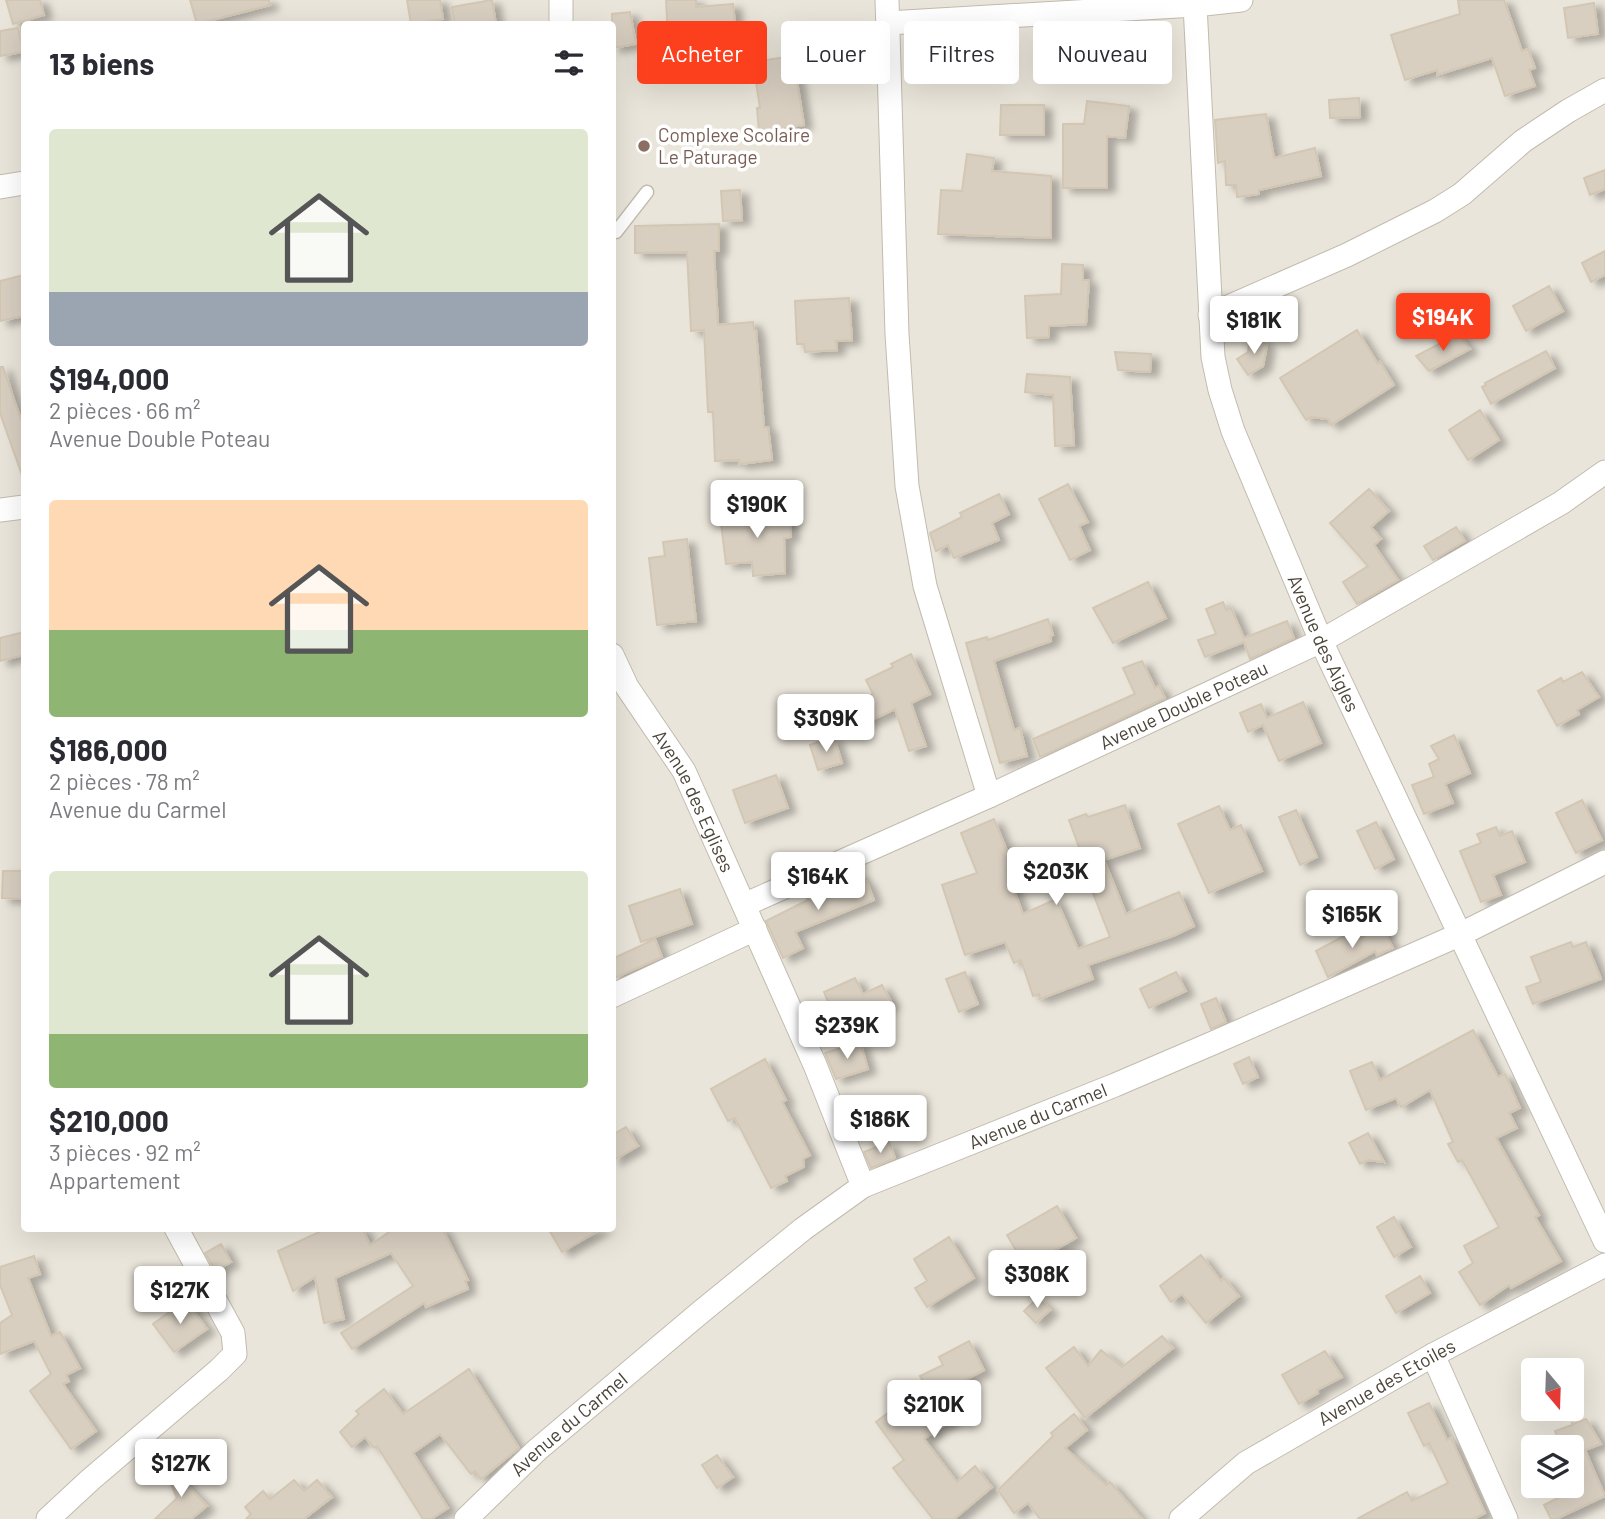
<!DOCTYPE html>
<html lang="fr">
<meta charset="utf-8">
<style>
:root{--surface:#fff;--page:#f2f2f3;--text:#2b2b33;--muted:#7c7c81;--accent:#fc3f1d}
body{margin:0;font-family:Barlow,sans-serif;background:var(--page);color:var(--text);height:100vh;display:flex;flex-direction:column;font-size:26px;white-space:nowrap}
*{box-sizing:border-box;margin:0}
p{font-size:23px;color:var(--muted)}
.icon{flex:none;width:38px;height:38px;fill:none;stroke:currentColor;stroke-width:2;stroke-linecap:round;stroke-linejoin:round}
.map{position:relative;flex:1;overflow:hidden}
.panel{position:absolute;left:21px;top:21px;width:595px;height:1211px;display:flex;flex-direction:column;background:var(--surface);border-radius:7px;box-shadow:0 7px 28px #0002}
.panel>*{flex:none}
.hud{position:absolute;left:637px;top:21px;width:665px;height:63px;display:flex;gap:14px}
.needle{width:46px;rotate:161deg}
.tools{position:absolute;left:1521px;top:1358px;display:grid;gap:14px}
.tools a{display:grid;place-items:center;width:63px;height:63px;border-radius:7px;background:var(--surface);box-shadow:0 7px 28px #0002;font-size:35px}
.price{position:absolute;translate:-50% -60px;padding:0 16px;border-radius:7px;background:#fff;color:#222;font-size:23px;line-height:46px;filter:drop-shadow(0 2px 4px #0008)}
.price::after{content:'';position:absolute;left:50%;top:42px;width:21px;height:16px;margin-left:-10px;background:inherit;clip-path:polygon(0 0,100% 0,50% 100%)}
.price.selected{background:var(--accent);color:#fff}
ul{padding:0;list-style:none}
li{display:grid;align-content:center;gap:14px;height:371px;padding:0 28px}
li span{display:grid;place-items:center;height:217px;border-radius:7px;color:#555}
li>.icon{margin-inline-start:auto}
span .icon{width:126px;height:126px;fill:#fffc;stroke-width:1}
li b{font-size:30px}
h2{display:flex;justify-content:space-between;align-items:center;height:84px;padding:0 28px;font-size:30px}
.chip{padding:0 24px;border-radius:7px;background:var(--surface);box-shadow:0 7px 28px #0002;font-size:24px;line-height:63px}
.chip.selected{background:var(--accent);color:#fff}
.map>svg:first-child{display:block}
.residential{fill:#eae5da;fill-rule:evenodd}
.building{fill:#d8cfc1;stroke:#d3c7b4;stroke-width:2;filter:url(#shadow)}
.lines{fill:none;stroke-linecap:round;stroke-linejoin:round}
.service-casing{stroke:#c2bbae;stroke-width:15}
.minor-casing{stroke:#c2bbae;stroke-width:25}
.service{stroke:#fff;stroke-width:12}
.minor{stroke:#fff;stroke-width:23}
.education-dot{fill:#8d6e63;stroke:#fff;stroke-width:2.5}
.labels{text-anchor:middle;stroke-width:7;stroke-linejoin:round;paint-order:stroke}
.education-label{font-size:19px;fill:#785e54;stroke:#fff;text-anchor:start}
.street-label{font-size:19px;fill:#4b4439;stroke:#fff}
</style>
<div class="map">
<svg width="1605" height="1519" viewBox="0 0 1605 1519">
<defs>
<filter id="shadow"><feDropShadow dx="8" dy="4.5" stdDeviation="3.5" flood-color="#0004"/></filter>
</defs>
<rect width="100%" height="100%" fill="#f6f3ec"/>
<path class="residential" d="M0 0H1605V1519H0ZM24 24H612V1228H24ZM1533 1370H1572V1409H1533ZM1533 1447H1572V1486H1533Z"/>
<path class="building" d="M6 0H40L44 15 13 24Z
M190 0H269L270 5 197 24Z
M407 0H440L443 19 411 24Z
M492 0 496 24H455L452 7Z
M666 0H696V7L733 4 736 32 702 35 704 65 687 66 685 35 668 36Z
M1458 0H1504L1522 51 1528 49 1535 68 1529 70 1535 86 1505 96 1492 58 1437 75V70L1405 80 1391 35 1460 14Z
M1594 3 1598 34 1568 38 1564 8Z
M630 12 636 44 612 48V14Z
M18 28 23 52 0 56V31Z
M964 38 967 56 914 59 913 42Z
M793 56 804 125 785 128V130L759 132 757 108H760L753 62Z
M1359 98 1360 117 1330 118 1329 100Z
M1087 101 1129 106 1125 138 1107 136V188H1063V124H1084Z
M1001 105H1044V135H1000Z
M1266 114 1274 158 1315 148 1321 176 1259 190V194L1237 197 1236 185H1226L1225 161 1218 163 1215 120Z
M967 154 994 158 992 171 1051 176V238L938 234 941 190 962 191Z
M1605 170V189L1590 195 1584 178Z
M740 190 742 220 723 221 721 191Z
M719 224V251H714L718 325 753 322 754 330H756L764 427H768L772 460 739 464V460L715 461 713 412H708L704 330 691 331 687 252 635 253V226Z
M1605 251V275L1591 282 1582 263Z
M1062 264 1083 265V280H1089L1086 324 1049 326V337L1027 338 1025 296 1061 294Z
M24 275V316L0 321V281Z
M1549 286 1563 311 1526 331 1513 306Z
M849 298 852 340 836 341 837 350 805 352 804 344H797L795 301Z
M1357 330 1378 364 1380 362 1394 385 1331 425 1328 419 1311 417 1306 420 1280 378Z
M1458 334 1470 349 1429 371 1416 356Z
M1260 338 1267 345 1263 366 1248 375 1237 359 1248 352 1249 342Z
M1546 351 1555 368 1491 404 1482 387 1486 385 1485 383Z
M1115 352 1151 354 1150 372 1118 370Z
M0 367H3L24 429V475H22L0 413Z
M1027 374 1070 377 1074 445 1055 446 1053 395 1025 392Z
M1480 410 1499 440 1468 460 1449 430Z
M1068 484 1088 522 1079 526 1090 550 1070 560 1039 499Z
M1369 489 1389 511 1371 527 1381 539 1374 545 1398 580 1357 604 1343 582 1368 566 1330 523Z
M999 494 1009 514 992 523 999 540 954 558 948 545 936 551 930 533 962 517 960 513Z
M783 508V519L790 518 791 537 784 538 785 573 753 576 752 562 726 564 720 515Z
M1456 527 1465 541 1433 560 1424 546Z
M687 539 696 621 657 625 649 558 665 556 663 542Z
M1148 582 1166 618 1113 643 1093 608Z
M1223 602 1226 610 1231 608 1244 638 1287 621 1294 638 1250 659 1244 642 1205 657 1198 640 1216 634 1206 609Z
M1048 619 1053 635 1050 636 1051 641 994 661 1014 730 1020 728 1027 756 1000 763 966 643 987 637 988 640Z
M24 632V655L0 661V638Z
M911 654 930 694 911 703 926 746 909 751 895 709 865 723 856 702 873 694 866 680 893 667 891 664Z
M1142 661 1155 688 1159 686 1165 698 1040 757 1033 739 1135 694 1123 668Z
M1582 672 1599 697 1577 710 1579 714 1557 726 1538 691 1561 678 1563 682Z
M1303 702 1321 743 1279 761 1263 725 1248 732 1240 713 1261 704 1267 718Z
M1454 735 1470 773 1445 784 1453 803 1424 814 1412 785 1434 777 1429 764 1439 759 1431 746Z
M834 737 842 763 818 770 810 745Z
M776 775 788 808 745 823 733 790Z
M1582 800 1602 840 1576 853 1556 813Z
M1125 805 1140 848 1104 860 1126 914 1179 892 1194 926 1173 936 1088 965 1093 979 1040 999 1039 994 1033 996 1021 960 1014 963 1005 942 965 955 942 885 977 873 961 833 994 819 1014 868 1007 871 1023 914 1056 899 1078 949 1110 937 1086 875 1089 874 1069 820 1086 814 1088 817Z
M1219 806 1230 830 1241 825 1262 871 1209 893 1178 824Z
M1296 810 1317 857 1300 865 1279 817Z
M1376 822 1394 859 1375 869 1357 831Z
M1496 827 1500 836 1512 831 1525 862 1493 875 1501 895 1481 902 1460 851 1481 843 1477 834Z
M3 871H24V899L2 898Z
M861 874 865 883 867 882 874 900 795 932 803 948 783 958 766 921 808 900 806 897Z
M680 889 692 924 641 942 629 906Z
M1382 927 1393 948 1377 955 1375 951 1328 977 1316 951 1357 929 1361 938Z
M655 939 662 957 612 979V959Z
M1571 942 1573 947 1586 942 1601 979 1533 1004 1526 987 1541 982 1531 957Z
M965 972 978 1004 959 1012 946 979Z
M1176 972 1186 991 1149 1008 1140 989Z
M855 978 863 994 882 985 892 1003 849 1025 838 1005 831 1009 824 992Z
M1216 998 1226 1022 1211 1029 1201 1004Z
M1473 1030 1498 1077 1505 1074 1520 1108 1509 1113 1517 1128 1496 1138 1539 1215 1535 1217 1561 1261 1511 1288 1509 1285 1480 1305 1459 1272 1473 1263 1464 1246 1499 1227 1462 1160 1458 1162 1448 1144 1453 1142 1430 1090 1401 1107 1396 1098 1366 1110 1350 1071 1372 1062 1380 1080Z
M860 1042 868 1069 836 1079 825 1053Z
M1249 1057 1258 1077 1243 1084 1234 1064Z
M765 1059 786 1100 782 1102 810 1155 803 1159 804 1167 785 1176 787 1181 771 1188 735 1118 728 1121 711 1089Z
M626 1127 638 1146 612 1161V1135Z
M1368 1133 1384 1162 1368 1160 1360 1164 1349 1143Z
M889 1142 895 1158 871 1168 864 1152Z
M1057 1206 1076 1238 1026 1267 1007 1235Z
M1394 1217 1411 1247 1394 1257 1377 1227Z
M328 1228H362L370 1245 395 1228H442L468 1280 465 1281 468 1289 426 1307 424 1303 352 1349 341 1333 413 1286 391 1253 335 1278 344 1319 324 1323 315 1277 293 1291 278 1251Z
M548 1228H603L562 1252Z
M949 1237 974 1278 927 1307 915 1288 927 1281 914 1259Z
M221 1244 231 1262 216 1271 205 1253Z
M1201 1255 1221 1281 1224 1278 1239 1296 1206 1323 1182 1294 1171 1302 1160 1286Z
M34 1256 40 1274 28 1278 51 1336 60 1332 80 1368 66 1375 69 1381 63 1384 96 1431 71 1449 30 1391 51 1374 34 1341 0 1354V1323L12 1315 0 1285V1267Z
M1420 1276 1430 1293 1396 1313 1386 1296Z
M1038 1298 1050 1310 1036 1323 1024 1311Z
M186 1300 207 1329 174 1352 153 1324Z
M1162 1336 1173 1348 1085 1418 1046 1368 1074 1347 1088 1366 1101 1350 1122 1367Z
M969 1341 984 1370 935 1396 952 1420 924 1439 957 1482 975 1466 992 1487 954 1519H933L893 1468 904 1460 876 1422 925 1385 920 1376 943 1365 939 1357Z
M1325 1351 1342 1377 1317 1390 1318 1393 1299 1404 1282 1375Z
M469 1369 519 1448 481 1479 475 1471 471 1474 440 1434 413 1453 448 1508 431 1519H423L377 1446 374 1448 365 1437 352 1447 340 1432 359 1414 356 1411 384 1389 403 1414Z
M1429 1403 1447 1440 1451 1438 1485 1513 1473 1519H1357L1407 1492 1412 1501 1448 1483 1429 1443 1424 1446 1408 1413Z
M1074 1414 1087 1430 1065 1448 1106 1485 1110 1482 1142 1519H1040L1028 1503 1014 1513 998 1490 1053 1436 1051 1433Z
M1586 1419 1601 1444 1585 1450 1605 1496 1556 1519H1551L1544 1505 1572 1491V1447H1561L1555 1431 1572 1425V1422L1573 1424Z
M717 1455 733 1477 717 1488 702 1465Z
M163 1460 207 1506 191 1519H155L177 1498 161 1461Z
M294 1480 304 1491 317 1480 332 1497 304 1519H246L251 1514 245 1507 263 1491 270 1499Z"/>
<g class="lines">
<g class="service-casing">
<path id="service" d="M612 232H616L647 192"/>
</g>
<g class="minor-casing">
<g id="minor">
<path d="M561 0V24"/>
<path d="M887 0 897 334 907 486 925 586 989 796"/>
<path id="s1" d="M1195 5 1213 357 1220 390 1233 431 1321 641 1605 1241"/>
<path d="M888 23 1195 5 1241 0"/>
<path d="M0 187 24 183"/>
<path d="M1210 315 1347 255 1435 211 1462 194 1523 141 1568 111 1605 90"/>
<path d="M0 510 24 507"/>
<path id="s2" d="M612 655 627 687 684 771 815 1065 863 1186"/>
<path id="s3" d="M744 905 989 796 1321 641 1561 503 1605 472"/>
<path d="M612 996 755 929"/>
<path d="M1433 1355 1506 1519"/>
<path d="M48 1519 90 1480 219 1370 235 1354 233 1333 176 1228"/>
<path id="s4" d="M466 1519 537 1450 702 1311 803 1229 863 1186 1115 1085 1213 1043 1461 934 1605 862"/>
<path id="s5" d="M1181 1519 1246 1463 1433 1355 1605 1265"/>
</g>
</g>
<use href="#service" class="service"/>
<use href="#minor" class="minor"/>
</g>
<circle class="education-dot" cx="644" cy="146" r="7"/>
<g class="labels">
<g class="education-label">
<text x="658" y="142">Complexe Scolaire<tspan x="658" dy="22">Le Paturage</tspan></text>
</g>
<g class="street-label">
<text dy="7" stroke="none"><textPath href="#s1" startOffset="660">Avenue des Aigles</textPath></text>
<text dy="7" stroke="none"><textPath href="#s3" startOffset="483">Avenue Double Poteau</textPath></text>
<text dy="7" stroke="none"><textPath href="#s2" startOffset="168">Avenue des Eglises</textPath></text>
<text dy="7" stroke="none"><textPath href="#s4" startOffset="707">Avenue du Carmel</textPath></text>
<text dy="7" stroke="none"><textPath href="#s5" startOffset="248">Avenue des Etoiles</textPath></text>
<text dy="7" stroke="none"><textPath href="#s4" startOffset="140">Avenue du Carmel</textPath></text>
</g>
</g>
</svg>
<div class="tools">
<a><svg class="needle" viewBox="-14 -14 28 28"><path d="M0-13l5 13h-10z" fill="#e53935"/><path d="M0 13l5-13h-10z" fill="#7c7c81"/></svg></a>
<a><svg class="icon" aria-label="layers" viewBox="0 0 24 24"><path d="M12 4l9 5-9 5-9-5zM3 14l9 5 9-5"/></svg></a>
</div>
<b class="price selected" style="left:1443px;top:353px">$194K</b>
<b class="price" style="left:1254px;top:356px">$181K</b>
<b class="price" style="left:757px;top:540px">$190K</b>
<b class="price" style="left:826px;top:754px">$309K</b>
<b class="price" style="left:1056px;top:907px">$203K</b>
<b class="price" style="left:818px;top:912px">$164K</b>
<b class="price" style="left:1352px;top:950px">$165K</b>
<b class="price" style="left:847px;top:1061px">$239K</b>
<b class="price" style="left:880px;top:1155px">$186K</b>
<b class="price" style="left:1037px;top:1310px">$308K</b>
<b class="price" style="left:180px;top:1326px">$127K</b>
<b class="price" style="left:934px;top:1440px">$210K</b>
<b class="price" style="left:181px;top:1499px">$127K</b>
<div class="hud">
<a class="chip selected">Acheter</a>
<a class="chip">Louer</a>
<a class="chip">Filtres</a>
<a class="chip">Nouveau</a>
</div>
<section class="panel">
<h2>13 biens<svg class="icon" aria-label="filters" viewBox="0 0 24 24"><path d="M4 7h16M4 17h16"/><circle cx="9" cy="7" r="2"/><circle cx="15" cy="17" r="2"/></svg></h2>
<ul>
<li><span style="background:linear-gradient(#dfe7d0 75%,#9aa5b1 0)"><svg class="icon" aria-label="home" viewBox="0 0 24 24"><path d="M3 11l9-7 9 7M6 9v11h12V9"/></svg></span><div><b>$194,000</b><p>2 pièces · 66 m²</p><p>Avenue Double Poteau</p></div></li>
<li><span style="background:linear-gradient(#ffd9b3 60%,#8fb573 0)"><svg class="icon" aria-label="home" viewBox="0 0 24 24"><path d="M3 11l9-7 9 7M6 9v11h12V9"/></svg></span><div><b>$186,000</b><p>2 pièces · 78 m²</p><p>Avenue du Carmel</p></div></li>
<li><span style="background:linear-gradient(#dfe7d0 75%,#8fb573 0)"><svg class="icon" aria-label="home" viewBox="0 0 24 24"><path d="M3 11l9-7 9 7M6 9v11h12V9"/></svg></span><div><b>$210,000</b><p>3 pièces · 92 m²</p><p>Appartement</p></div></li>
</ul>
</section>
</div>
